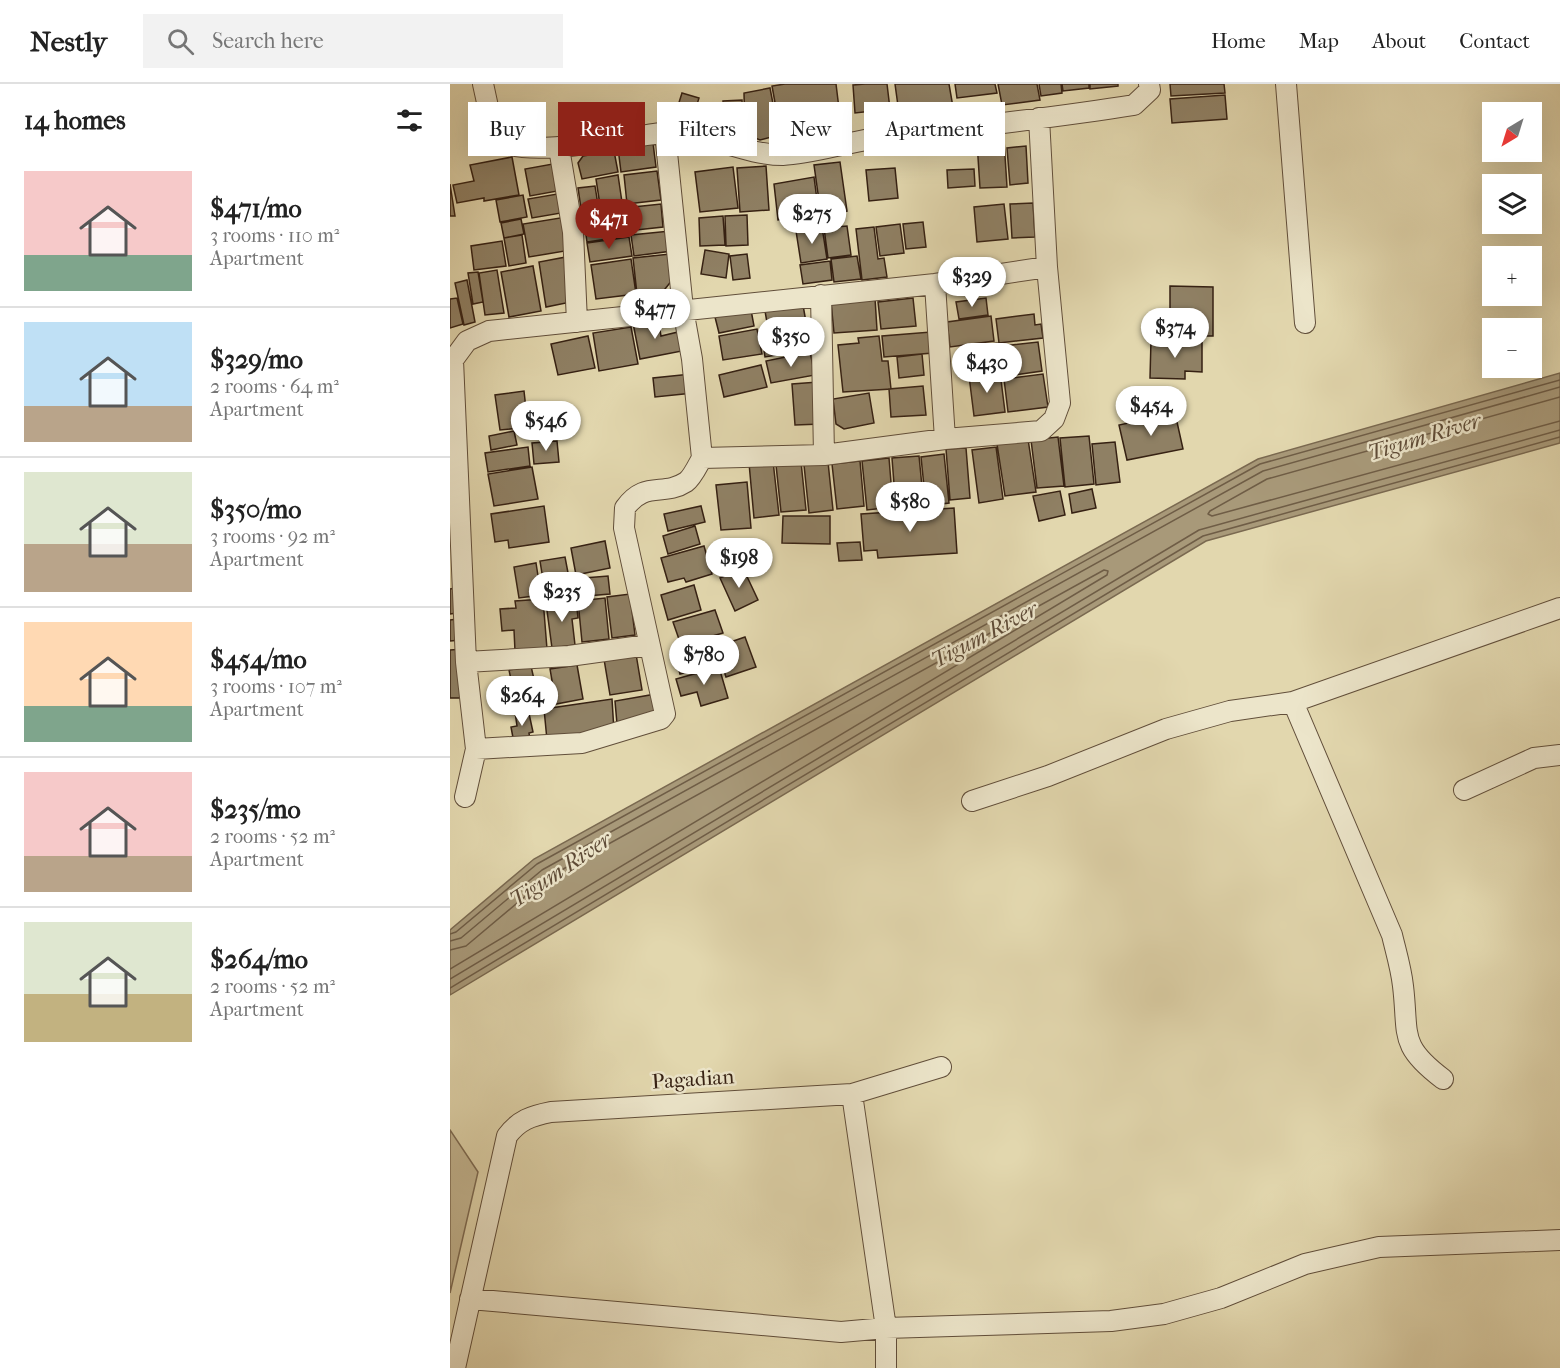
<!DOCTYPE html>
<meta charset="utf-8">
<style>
:root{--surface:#fff;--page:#f2f2f2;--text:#222;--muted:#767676;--line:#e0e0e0;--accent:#8f2418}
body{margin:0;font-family:"IM FELL French Canon",serif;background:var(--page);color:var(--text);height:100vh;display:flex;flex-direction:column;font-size:22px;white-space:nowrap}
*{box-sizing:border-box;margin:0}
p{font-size:20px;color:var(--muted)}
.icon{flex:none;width:33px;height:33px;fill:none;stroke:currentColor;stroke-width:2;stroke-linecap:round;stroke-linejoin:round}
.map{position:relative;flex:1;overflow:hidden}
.panel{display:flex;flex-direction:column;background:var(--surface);width:450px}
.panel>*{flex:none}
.banner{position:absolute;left:18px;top:18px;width:570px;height:54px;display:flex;gap:12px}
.needle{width:39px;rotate:218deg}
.controls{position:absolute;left:1032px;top:18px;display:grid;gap:12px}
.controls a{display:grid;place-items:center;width:60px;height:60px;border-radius:0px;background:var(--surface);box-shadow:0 6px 24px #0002;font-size:30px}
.price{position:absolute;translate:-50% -51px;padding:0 14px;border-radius:21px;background:#fff;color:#222;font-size:20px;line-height:39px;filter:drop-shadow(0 2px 3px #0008)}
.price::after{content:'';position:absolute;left:50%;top:36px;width:18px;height:14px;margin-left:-9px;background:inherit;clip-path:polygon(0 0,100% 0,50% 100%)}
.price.current{background:var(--accent);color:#fff}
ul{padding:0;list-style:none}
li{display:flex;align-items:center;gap:18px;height:150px;padding:0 24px}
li+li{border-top:2px solid var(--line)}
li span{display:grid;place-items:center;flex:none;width:168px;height:120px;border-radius:0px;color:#555}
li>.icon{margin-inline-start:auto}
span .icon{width:72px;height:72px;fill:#fffc;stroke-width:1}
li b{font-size:26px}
h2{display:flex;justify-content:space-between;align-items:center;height:72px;padding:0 24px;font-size:26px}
.pill{padding:0 21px;border-radius:0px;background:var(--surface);box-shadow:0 6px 24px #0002;font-size:21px;line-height:54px}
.pill.current{background:var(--accent);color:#fff}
header{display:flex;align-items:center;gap:36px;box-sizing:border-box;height:84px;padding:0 30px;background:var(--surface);border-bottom:2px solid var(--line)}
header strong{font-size:28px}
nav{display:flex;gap:33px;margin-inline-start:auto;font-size:21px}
.search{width:420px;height:54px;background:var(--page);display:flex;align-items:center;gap:15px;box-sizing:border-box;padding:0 21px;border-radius:0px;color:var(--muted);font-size:22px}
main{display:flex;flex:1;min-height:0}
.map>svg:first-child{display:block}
.green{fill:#c5b894;stroke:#7e6c54;stroke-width:1.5}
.water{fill:#a89979;stroke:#7a6950;stroke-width:1.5}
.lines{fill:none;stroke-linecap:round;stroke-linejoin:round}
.shore{stroke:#6f5d46;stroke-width:1.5}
.building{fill:#8f8064;stroke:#362113;stroke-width:1.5}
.minor-casing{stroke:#614e3a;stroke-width:22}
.minor{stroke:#ece5ca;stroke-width:20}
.labels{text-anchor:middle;stroke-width:5;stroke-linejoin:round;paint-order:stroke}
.street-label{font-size:21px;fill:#362113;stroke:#ece5ca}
.water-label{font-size:22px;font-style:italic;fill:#5e4b37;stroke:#ece5ca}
</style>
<header>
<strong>Nestly</strong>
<div class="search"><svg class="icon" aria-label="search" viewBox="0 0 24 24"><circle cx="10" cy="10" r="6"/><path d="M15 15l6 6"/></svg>Search here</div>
<nav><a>Home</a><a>Map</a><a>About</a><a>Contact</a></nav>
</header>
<main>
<section class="panel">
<h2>14 homes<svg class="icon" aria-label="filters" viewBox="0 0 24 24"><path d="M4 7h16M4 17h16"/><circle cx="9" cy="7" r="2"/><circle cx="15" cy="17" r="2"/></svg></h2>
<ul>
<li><span style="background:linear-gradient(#f6c9c9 70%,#7fa58c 0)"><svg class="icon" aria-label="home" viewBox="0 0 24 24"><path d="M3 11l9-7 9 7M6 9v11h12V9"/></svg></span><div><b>$471/mo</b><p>3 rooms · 110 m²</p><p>Apartment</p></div></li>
<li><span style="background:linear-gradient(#bfe0f5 70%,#b9a48a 0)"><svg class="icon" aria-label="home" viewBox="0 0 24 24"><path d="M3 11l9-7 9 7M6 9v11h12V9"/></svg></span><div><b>$329/mo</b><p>2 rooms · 64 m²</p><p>Apartment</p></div></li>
<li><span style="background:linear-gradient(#dfe7d0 60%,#b9a48a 0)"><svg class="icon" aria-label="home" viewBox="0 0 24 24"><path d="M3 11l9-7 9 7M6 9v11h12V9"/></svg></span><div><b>$350/mo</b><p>3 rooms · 92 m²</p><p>Apartment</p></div></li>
<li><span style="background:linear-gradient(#ffd9b3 70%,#7fa58c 0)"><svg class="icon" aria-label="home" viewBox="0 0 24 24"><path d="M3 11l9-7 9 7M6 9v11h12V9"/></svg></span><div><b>$454/mo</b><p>3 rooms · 107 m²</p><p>Apartment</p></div></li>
<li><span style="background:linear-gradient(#f6c9c9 70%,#b9a48a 0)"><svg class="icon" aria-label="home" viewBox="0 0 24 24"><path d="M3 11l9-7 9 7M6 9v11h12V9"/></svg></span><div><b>$235/mo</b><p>2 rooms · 52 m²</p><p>Apartment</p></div></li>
<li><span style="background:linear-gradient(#dfe7d0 60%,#c2b280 0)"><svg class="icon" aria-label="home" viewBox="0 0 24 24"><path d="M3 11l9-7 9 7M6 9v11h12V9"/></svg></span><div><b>$264/mo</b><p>2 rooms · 52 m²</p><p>Apartment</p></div></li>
</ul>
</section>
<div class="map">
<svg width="1110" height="1284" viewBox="0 0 1110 1284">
<rect width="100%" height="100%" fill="#e2d7ae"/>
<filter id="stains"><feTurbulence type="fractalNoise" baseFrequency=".00333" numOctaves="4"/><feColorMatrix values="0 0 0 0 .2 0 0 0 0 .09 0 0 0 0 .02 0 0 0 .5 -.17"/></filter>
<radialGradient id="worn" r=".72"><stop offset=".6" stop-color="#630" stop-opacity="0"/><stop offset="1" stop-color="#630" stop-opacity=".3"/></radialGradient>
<path class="green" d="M0 1046 28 1088 0 1209Z"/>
<path class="water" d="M1110 289V359L756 457 0 911V846L84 775 808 375Z"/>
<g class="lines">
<path class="shore" d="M1110 313 817 395 760 427 758 430 762 432 1110 337
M0 850 6 848 87 780 810 380 1110 296
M0 857 11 854 92 786 813 387 1110 303
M0 866 16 862 97 794 654 486 658 487 657 491 0 885
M0 895 749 446 1110 346
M0 904 753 452 1110 353"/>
</g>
<path class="building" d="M335 0H386L392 49 336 55 331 52 322 2Z
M415 0H437L440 25 405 29 403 1Z
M445 0H499L504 29 472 34 470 19 448 22Z
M505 0H545L547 9 507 14Z
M548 0H587L590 16 552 21Z
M589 0H611L612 9 591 12Z
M612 0H639V4L613 7Z
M640 0H668V2L640 5Z
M720 0H774L775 9 721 12Z
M320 4 329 51 310 56 295 50 294 9Z
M232 9 249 14 243 33 226 28Z
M775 11 777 35 722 39 720 15Z
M292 16 293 44 274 45 273 17Z
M248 22 272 29 273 43 245 34Z
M554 56 557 103 530 104 527 58Z
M203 59 206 83 171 88 168 64Z
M576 62 578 99 560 101 557 64Z
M164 67 168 88 132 95 128 79 133 72Z
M62 73 69 111 34 117V114L7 119 3 101 24 97 20 81Z
M390 78 397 127 371 131 364 81Z
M108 79 113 106 80 112 75 85Z
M316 82 319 126 290 128 287 84Z
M283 83 288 124 250 128 245 88Z
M445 84 448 114 419 117 416 86Z
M524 85 525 102 498 104 497 86Z
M207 87 211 116 177 120 174 91Z
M168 91 173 125 156 127 155 120 150 121 146 95Z
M364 93 369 131 328 136 324 100Z
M0 100 5 132H0Z
M145 102 148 121 131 124 128 104Z
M113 109 117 128 82 134 78 115Z
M73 111 77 133 50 138 46 116Z
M583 119 585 153 562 154 560 120Z
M211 120 213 143 177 147 174 124Z
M554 120 558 155 527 158 524 123Z
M155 128 156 136 174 133 177 152 137 158 133 130Z
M297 131 298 161 276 162 275 132Z
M273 132 275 161 250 162 249 134Z
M116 133 121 166 79 173 73 140Z
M71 135 74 150 54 154 51 139Z
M473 138 476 163 456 165 453 140Z
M450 140 454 169 430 172 426 143Z
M397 142 401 171 378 174 374 144Z
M372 143 377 175 351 179 346 147Z
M424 143 428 175 434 174 437 193 412 196 406 145Z
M220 147 222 167 184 172 181 151Z
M72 151 76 179 59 182 54 154Z
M179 153 182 172 140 178 137 159Z
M52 157 56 182 24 186 21 162Z
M255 166 279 170 276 194 251 190Z
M220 170 223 195 211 210H187L183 174Z
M297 170 300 194 283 196 280 172Z
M407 172 411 195 384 198 381 175Z
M116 173 121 218 96 223 89 178Z
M181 175 186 210 146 215 141 181Z
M380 177 382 196 353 200 350 181Z
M83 182 91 227 59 233 51 188Z
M47 186 54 229 35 231 29 189Z
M28 188 33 218 23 220 18 189Z
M17 196 25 238 14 241 5 199Z
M720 202 763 203V252H720Z
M7 214 13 240 0 244V215Z
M425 214 427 246 384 249 381 218Z
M463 214 466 242 431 245 428 218Z
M536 214 538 231 509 235 506 218Z
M353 221 357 244 319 250 315 227Z
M301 226 304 242 269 249 265 233Z
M584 230 585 241 591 240 593 254 549 259 546 235Z
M541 232 544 257 500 263 497 238Z
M208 234 211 252 228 248 232 267 190 275 183 239Z
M181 243 188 280 149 287 143 249Z
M307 245 312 270 273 276 269 252Z
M355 246 358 266 315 273 312 253Z
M481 248 483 269 434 273 432 252Z
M138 252 145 284 108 291 101 260Z
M429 252 432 277H438L441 305 393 308 388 261 409 259 408 254Z
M701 256 752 257V288L735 287V295L700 294Z
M588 258 592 287 557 292 553 262Z
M548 259 552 285 517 290 514 263Z
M360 268 365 291 321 299 316 277Z
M472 270 474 291 449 294 447 273Z
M311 281 317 303 274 313 269 291Z
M550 288 555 328 524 332 519 292Z
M241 290 243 309 205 313 203 294Z
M593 290 598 323 558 328 554 295Z
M368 298 371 340 345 341 342 300Z
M473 302 476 331 441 333 439 305Z
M74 307 78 343 50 346 45 311Z
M419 309 424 339 394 345 386 340 383 315Z
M725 329 733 365 677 376 669 341Z
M64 347 67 361 41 366 39 352Z
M639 352 644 400 615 403 610 354Z
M608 353 614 402 587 404 581 356Z
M578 355 586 408 555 412 547 360Z
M107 357 109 378 84 380 82 359Z
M665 358 670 398 646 401 642 360Z
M78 363 80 382 38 388 35 369Z
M546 363 553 415 529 419 522 366Z
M516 364 520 414 500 416 496 365Z
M494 370 499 419 476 422 471 373Z
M469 372 474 423 446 426 442 374Z
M439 374 443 423 417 426 412 377Z
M323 377 329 431 304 434 299 379Z
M410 377 414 422 387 425 382 380Z
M351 378 356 426 331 428 326 381Z
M378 378 383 426 359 429 354 381Z
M82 383 88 415 44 422 38 390Z
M297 398 301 444 271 446 266 401Z
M642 405 646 424 622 429 619 410Z
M610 407 615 431 589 437 583 412Z
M94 422 99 458 59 464 58 456 45 458 41 430Z
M251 422 255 438 218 447 214 430Z
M504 424 507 469 428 474 427 466 414 467 411 430Z
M333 432H380V460L332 459Z
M245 442 250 460 218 470 213 452Z
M155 457 160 484 126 491 121 464Z
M410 458 412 476 389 477 387 459Z
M254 462 262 490 236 498 234 494 218 498 211 474Z
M115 473 122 510 96 514 90 477Z
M86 479 91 511 69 514 64 483Z
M293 484 308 516 285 527 270 494Z
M158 492 160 510 124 513 122 495Z
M244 501 251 526 218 536 211 511Z
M10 503 13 528 0 530V505Z
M180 510 185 551 162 554 157 513Z
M155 514 159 555 132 558 128 517Z
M93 515 97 565 65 567 64 546 52 547 50 525 66 524 65 517Z
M126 516 128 534 122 535 125 561 102 564 96 519Z
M265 526 273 549 231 561 223 538Z
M7 535 10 556 0 557V536Z
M295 553 306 583 276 593 266 563Z
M261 554 268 580 230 590 224 567 250 559V556Z
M12 565 15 614H0V566Z
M186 570 192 606 160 611 154 575Z
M127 581 133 615 106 620 100 585Z
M81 582 89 618 54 626 50 613 64 610 59 586Z
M269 583 278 614 251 622 247 608 231 612 226 595Z
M206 610 208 634 167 640 165 617Z
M162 615 164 647 97 656 94 625Z
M78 625 83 648 79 649 80 656 64 659 61 643 67 642 65 628Z"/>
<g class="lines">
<g class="minor-casing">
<path id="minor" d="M33 0C36 12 42 49 50 56 75 76 180 52 212 49 250 45 292 71 333 71 360 70 394 59 422 55 510 44 597 35 684 21L700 6 699 0
M836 0 855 239
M215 49 233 225 242 275 252 374 374 371 495 355 591 347 604 335 610 319 597 183 589 34
M109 64 123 148 127 238
M485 200 495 355
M371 211 374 371
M252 374C248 381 242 394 236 398 213 413 195 396 175 424L174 444 215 630 211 635 132 659 26 665 16 578 3 276 17 257 39 247 485 200 597 183
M16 578 119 572 198 561
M843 618 942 851C946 868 951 884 953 902 959 951 948 961 993 995
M1014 706 1084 674 1110 671
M15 713 26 665
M522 717 598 692 716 645 780 627 843 618 1110 524
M402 1010 491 983
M20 1215 391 1248 436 1244 661 1237 714 1230 771 1214 855 1180 929 1163 1110 1156
M5 1284 57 1052C69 1036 81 1032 101 1028L402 1010 436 1244V1284"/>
</g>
<use href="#minor" class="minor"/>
</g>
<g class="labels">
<g class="street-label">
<text transform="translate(243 995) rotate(-4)" y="7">Pagadian</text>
</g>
<g class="water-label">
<text transform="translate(974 352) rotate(-17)" y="8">Tigum River</text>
<text transform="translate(534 550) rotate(-28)" y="8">Tigum River</text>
<text transform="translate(110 785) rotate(-34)" y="8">Tigum River</text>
</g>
</g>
<rect width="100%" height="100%" filter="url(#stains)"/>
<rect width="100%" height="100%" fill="url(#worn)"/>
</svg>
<div class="controls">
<a><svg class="needle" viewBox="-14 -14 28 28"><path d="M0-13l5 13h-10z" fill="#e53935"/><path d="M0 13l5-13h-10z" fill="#767676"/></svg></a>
<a><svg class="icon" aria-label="layers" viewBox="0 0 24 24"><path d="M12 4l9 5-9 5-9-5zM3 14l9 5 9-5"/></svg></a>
<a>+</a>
<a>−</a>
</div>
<b class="price" style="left:362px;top:161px">$275</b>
<b class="price current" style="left:159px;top:166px">$471</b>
<b class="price" style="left:522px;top:224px">$329</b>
<b class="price" style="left:205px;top:256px">$477</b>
<b class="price" style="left:725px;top:275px">$374</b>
<b class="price" style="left:341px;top:284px">$350</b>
<b class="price" style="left:537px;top:310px">$430</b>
<b class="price" style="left:701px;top:353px">$454</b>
<b class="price" style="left:96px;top:368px">$546</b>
<b class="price" style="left:460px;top:449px">$580</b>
<b class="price" style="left:289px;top:505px">$198</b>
<b class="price" style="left:112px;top:539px">$235</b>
<b class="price" style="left:254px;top:602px">$780</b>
<b class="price" style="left:72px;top:643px">$264</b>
<div class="banner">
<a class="pill">Buy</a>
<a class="pill current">Rent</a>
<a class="pill">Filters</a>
<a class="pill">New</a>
<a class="pill">Apartment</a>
</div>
</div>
</main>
